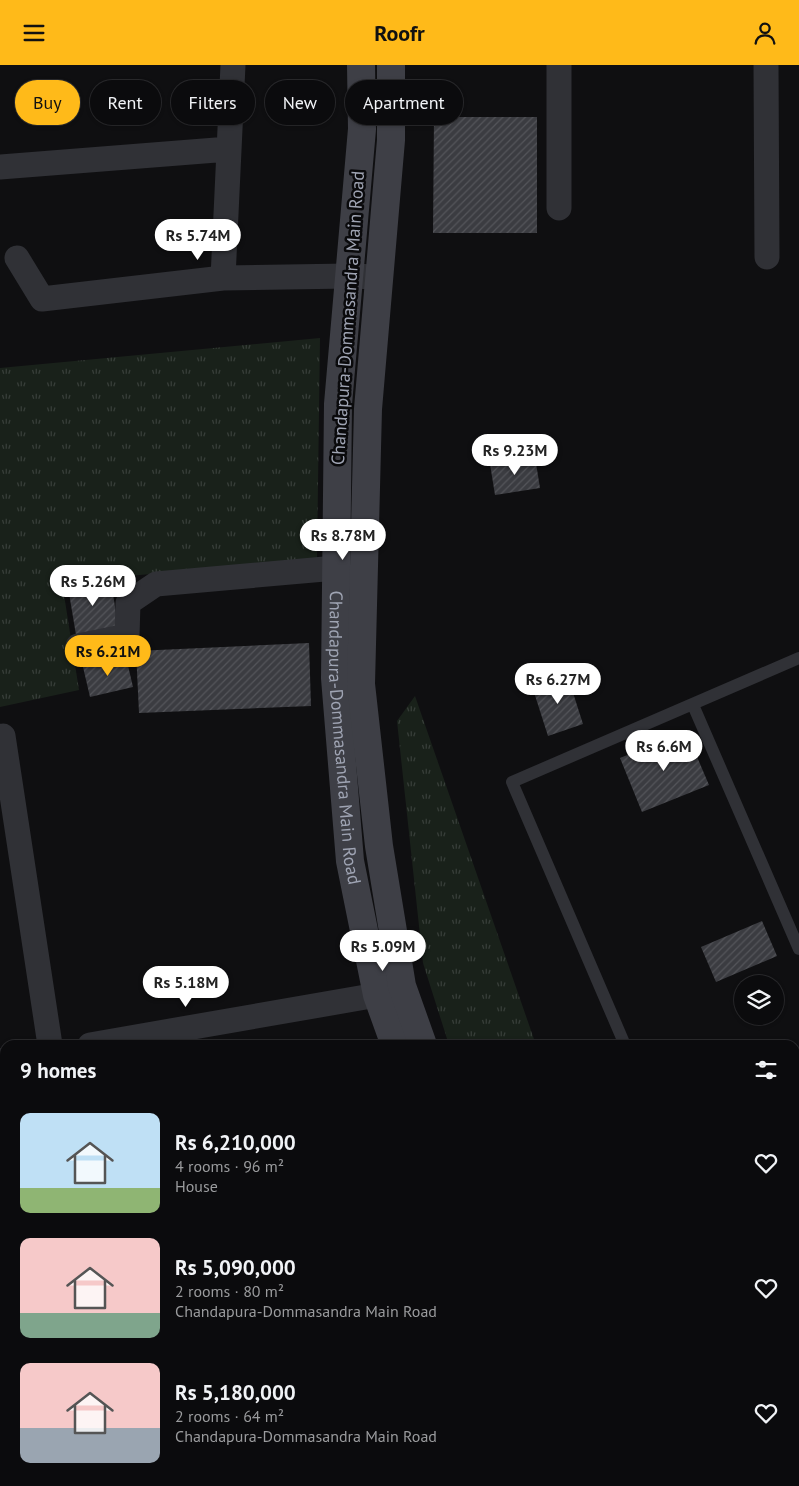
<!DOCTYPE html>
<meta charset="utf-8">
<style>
:root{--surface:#0b0b0d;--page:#141416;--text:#f1f3f6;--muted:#9a9b9d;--line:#2b2b2e;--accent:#ffba19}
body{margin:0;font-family:"PT Sans",sans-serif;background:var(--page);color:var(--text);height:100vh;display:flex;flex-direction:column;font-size:19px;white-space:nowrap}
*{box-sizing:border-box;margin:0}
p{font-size:16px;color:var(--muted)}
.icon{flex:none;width:28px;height:28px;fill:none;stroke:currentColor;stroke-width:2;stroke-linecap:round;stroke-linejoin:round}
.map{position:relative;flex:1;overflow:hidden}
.details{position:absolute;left:0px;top:975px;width:800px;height:446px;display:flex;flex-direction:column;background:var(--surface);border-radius:15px 15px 0 0;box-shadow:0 1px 4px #0004,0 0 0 1px var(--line)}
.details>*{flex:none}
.top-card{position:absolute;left:15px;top:15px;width:500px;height:45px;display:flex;gap:10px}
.buttons{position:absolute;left:734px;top:910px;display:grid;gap:10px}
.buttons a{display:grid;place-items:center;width:50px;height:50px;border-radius:50%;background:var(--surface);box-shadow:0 1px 4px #0004,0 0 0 1px var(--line);font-size:25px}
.price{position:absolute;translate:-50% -42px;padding:0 11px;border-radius:18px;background:#fff;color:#222;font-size:16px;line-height:32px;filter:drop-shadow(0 1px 2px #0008)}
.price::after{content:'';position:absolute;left:50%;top:30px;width:15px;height:11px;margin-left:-8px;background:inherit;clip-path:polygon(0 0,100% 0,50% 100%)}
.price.on{background:var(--accent);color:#111}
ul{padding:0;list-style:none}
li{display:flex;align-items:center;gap:15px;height:125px;padding:0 20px}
li span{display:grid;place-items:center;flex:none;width:140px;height:100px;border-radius:10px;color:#555}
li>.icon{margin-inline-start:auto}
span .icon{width:60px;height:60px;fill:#fffc;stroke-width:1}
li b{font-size:21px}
h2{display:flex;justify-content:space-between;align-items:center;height:60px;padding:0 20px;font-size:21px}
.chip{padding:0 18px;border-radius:22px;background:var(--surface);box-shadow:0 1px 4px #0004,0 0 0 1px var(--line);font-size:18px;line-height:45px}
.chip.on{background:var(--accent);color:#111}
header{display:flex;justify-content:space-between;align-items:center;height:65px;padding:0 20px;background:var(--accent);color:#111;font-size:22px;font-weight:600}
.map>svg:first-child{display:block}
.grass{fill:url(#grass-tufts)}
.building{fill:url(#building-hatch)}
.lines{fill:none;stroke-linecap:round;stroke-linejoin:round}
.service{stroke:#303136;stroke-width:12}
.minor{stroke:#303136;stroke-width:25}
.secondary{stroke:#3e3f46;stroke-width:28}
.labels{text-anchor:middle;stroke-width:5;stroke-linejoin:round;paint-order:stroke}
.street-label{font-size:18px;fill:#9fa4b3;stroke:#0a0a0c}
</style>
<header><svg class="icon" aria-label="menu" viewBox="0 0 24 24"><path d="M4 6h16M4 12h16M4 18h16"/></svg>Roofr<svg class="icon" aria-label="person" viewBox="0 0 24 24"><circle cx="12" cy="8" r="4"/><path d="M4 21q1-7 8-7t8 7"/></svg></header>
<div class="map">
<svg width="799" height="1421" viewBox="0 0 799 1421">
<defs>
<pattern id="grass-tufts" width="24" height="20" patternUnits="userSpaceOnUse" patternTransform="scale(1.25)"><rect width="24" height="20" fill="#19211a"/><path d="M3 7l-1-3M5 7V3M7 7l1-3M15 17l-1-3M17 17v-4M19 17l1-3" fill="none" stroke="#373e39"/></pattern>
<pattern id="building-hatch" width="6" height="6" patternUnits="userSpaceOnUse" patternTransform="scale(1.25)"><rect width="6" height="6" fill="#3b3c41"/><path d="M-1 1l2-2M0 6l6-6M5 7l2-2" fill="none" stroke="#54555a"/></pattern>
</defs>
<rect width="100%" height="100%" fill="#0f0f11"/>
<path class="grass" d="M320 273 317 494 62 517 79 625 0 642V303Z
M415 631 536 980H449L423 898 397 656Z"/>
<path class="building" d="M434 52H537V168H433Z
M535 392 540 423 495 430 490 399Z
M111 515 118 562 76 570 68 522Z
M309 578 311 641 139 648 136 586Z
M126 592 133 622 90 632 83 602Z
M567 609 583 659 548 671 532 621Z
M686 666 709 720 642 747 620 693Z
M762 856 777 891 716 917 701 882Z
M799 1039V1085L795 1087V1041Z"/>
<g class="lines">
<path class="service" d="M693 640 799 884
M625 980 512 717 799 593
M795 1378 799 1387
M329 1421 346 1416
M781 1421 792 1416"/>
<path class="minor" d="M766 0 767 192
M0 102 229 84
M559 143V0
M17 193 42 234 223 213 349 211 379 212
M223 213 233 0
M78 581 127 571 128 538 156 519 336 503
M3 671 50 980
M90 980 377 930 397 923
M0 996 5 995
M0 1158 5 1157
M0 1278 5 1277
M74 1421 96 1416"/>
<g class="secondary">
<path id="s1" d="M361 0 362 64 338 339 335 613 350 796 377 930 395 980"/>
<path d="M391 0V75L368 344 361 619 379 781 402 921 423 980"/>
<path d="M538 1416 540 1421"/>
<path d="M571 1416 573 1421"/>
</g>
</g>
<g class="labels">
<g class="street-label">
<text transform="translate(348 253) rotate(-86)" y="6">Chandapura-Dommasandra Main Road</text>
<text dy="6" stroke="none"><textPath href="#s1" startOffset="674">Chandapura-Dommasandra Main Road</textPath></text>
</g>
</g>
</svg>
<div class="buttons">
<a><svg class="icon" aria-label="layers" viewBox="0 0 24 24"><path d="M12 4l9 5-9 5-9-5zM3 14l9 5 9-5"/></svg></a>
</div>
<b class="price" style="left:198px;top:196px">Rs 5.74M</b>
<b class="price" style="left:515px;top:411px">Rs 9.23M</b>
<b class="price" style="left:343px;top:496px">Rs 8.78M</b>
<b class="price" style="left:93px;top:542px">Rs 5.26M</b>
<b class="price on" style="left:108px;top:612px">Rs 6.21M</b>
<b class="price" style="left:558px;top:640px">Rs 6.27M</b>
<b class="price" style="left:664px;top:707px">Rs 6.6M</b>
<b class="price" style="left:383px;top:907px">Rs 5.09M</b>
<b class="price" style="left:186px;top:943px">Rs 5.18M</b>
<div class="top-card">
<a class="chip on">Buy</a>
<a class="chip">Rent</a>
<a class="chip">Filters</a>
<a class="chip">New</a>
<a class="chip">Apartment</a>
</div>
<section class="details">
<h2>9 homes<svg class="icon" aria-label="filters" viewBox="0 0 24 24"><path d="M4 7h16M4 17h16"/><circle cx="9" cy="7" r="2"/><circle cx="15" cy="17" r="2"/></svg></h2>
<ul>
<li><span style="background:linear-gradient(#bfe0f5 75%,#8fb573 0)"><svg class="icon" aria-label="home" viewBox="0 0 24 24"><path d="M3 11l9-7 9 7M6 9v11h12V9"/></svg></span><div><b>Rs 6,210,000</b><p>4 rooms · 96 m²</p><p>House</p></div><svg class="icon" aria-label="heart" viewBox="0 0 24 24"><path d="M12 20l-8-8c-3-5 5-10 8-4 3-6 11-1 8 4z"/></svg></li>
<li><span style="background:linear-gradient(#f6c9c9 75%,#7fa58c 0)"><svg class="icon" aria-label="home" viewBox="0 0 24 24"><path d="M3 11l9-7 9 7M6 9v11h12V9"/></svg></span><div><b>Rs 5,090,000</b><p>2 rooms · 80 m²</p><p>Chandapura-Dommasandra Main Road</p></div><svg class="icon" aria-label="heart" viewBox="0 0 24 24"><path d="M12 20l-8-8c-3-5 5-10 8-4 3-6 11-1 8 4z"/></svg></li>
<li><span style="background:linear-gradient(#f6c9c9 65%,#9aa5b1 0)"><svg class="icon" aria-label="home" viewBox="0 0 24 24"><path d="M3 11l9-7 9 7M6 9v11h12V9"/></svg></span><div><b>Rs 5,180,000</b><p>2 rooms · 64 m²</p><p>Chandapura-Dommasandra Main Road</p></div><svg class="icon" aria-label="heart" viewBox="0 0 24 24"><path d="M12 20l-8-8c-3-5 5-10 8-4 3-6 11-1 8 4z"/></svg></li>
</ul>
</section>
</div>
